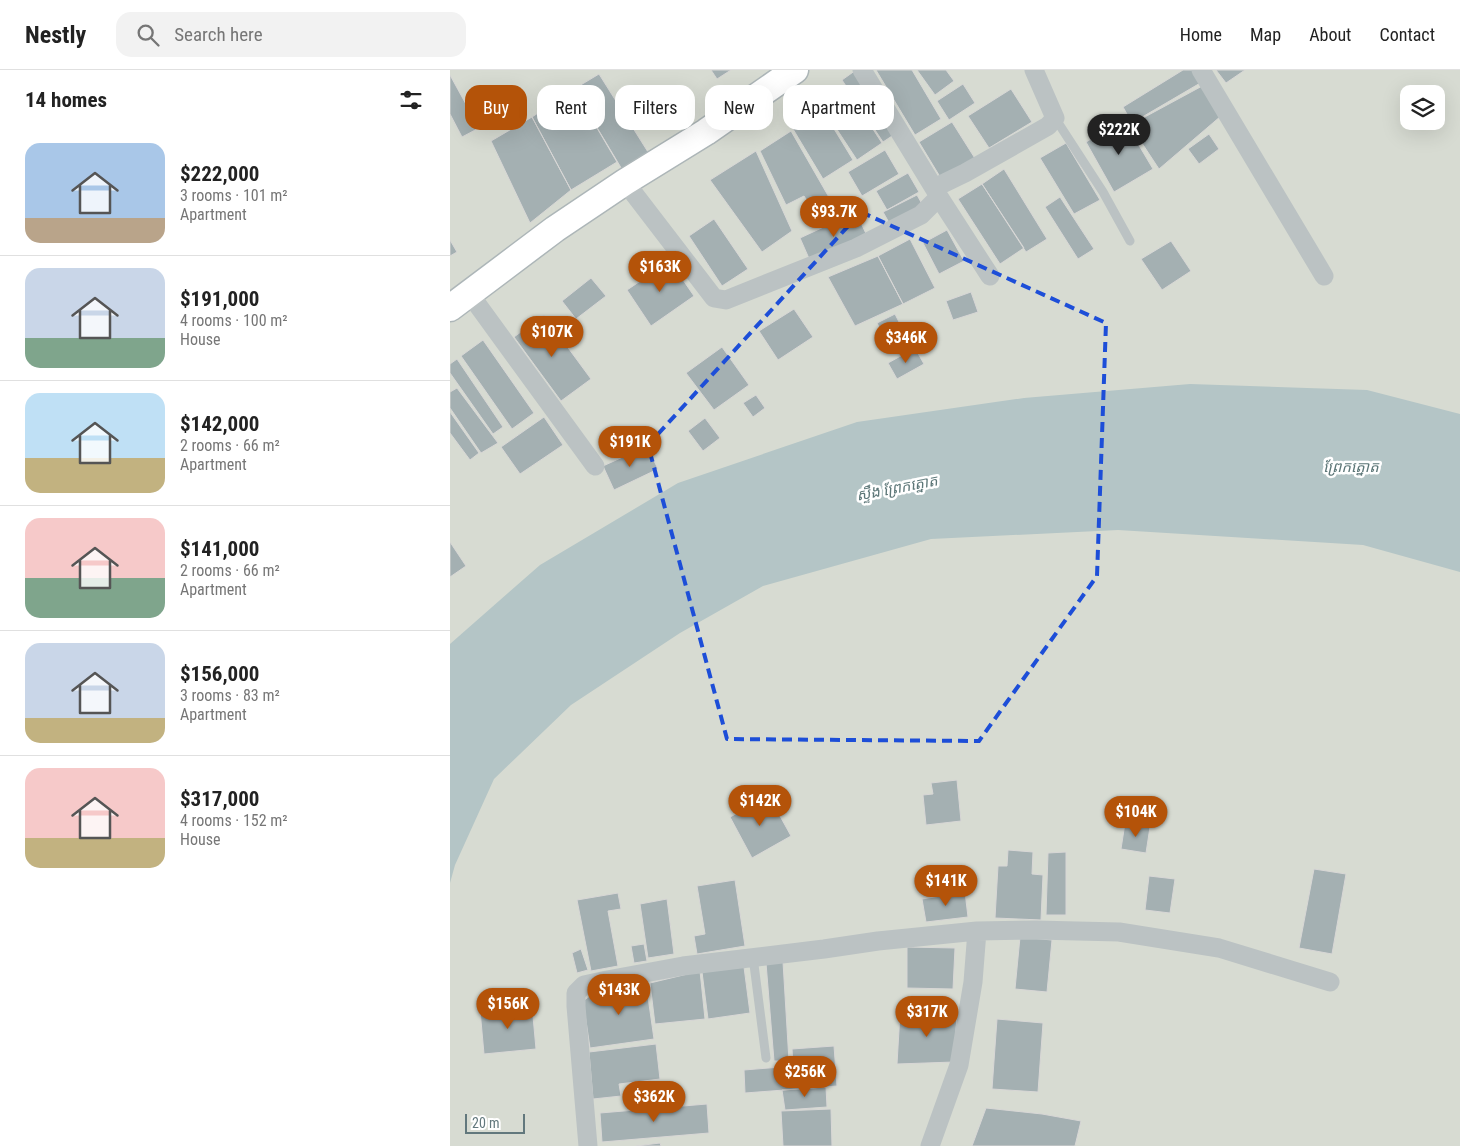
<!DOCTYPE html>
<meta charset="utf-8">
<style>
:root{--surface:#fff;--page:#f2f2f2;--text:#222;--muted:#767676;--line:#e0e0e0;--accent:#b45309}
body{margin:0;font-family:"Roboto Condensed","Noto Sans Khmer",sans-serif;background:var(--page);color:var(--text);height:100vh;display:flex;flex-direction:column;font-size:19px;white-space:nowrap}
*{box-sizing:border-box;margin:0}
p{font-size:16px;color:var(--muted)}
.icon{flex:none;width:28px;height:28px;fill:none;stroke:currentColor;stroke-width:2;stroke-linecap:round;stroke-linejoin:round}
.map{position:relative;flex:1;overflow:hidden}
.panel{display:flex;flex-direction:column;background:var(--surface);width:450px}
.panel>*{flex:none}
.banner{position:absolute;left:15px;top:15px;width:475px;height:45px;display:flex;gap:10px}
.buttons{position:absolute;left:950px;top:15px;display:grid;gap:10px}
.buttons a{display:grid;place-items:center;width:45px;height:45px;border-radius:10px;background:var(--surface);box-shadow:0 5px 20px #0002;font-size:25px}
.scale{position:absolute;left:15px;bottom:12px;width:60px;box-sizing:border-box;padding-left:5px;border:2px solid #62787d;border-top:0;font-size:14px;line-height:18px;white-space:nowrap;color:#62787d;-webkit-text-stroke:4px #fff;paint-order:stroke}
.price{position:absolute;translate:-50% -42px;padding:0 11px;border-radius:18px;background:var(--accent);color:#fff;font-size:16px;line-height:32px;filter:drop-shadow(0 1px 2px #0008)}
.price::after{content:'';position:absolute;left:50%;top:30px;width:15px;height:11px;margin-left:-8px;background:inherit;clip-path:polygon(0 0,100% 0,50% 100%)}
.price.current{background:#222;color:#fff}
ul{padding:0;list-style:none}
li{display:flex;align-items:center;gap:15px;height:125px;padding:0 25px}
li+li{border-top:1px solid var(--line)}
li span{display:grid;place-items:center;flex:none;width:140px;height:100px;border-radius:15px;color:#555}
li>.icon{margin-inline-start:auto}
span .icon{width:60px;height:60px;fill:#fffc;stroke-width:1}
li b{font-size:21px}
h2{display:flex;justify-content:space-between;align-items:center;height:60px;padding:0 25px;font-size:21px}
.pill{padding:0 18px;border-radius:15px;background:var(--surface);box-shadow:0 5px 20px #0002;font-size:18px;line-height:45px}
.pill.current{background:var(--accent);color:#fff}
header{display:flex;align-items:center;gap:30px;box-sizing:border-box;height:70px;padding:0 25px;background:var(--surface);border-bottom:1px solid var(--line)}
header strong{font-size:24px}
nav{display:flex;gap:28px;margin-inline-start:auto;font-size:18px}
.search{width:350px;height:45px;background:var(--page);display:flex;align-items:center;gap:12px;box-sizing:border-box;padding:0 18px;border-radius:15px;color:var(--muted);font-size:19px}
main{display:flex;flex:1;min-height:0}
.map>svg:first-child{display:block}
.green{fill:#d7dbd2;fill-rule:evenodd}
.water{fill:#b4c5c6}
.building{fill:#a4b0b2;stroke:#d8d7d6}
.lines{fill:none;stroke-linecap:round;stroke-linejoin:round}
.secondary-casing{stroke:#adb6b8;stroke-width:29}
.lane{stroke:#bbc2c3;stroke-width:9}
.street{stroke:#bbc2c3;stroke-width:19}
.secondary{stroke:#fff;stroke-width:26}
.marked{fill:none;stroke:#1d4ed8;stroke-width:4;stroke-dasharray:10 6;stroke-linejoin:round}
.labels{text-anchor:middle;stroke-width:5;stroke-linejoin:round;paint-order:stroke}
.water-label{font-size:15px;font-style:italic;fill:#5d7778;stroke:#fff}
</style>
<header>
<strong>Nestly</strong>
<div class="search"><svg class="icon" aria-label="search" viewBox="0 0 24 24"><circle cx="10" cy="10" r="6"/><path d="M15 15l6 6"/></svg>Search here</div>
<nav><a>Home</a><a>Map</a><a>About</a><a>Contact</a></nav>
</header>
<main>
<section class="panel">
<h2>14 homes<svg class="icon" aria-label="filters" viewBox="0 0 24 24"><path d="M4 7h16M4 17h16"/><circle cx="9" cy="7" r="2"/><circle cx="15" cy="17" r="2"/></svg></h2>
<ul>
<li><span style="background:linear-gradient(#a9c7e8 75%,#b9a48a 0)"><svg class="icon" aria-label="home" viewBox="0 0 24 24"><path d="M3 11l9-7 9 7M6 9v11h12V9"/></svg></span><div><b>$222,000</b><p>3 rooms · 101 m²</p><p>Apartment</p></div></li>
<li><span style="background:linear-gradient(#c9d6e8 70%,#7fa58c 0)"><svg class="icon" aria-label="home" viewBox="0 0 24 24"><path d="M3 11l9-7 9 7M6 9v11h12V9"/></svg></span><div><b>$191,000</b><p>4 rooms · 100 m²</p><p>House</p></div></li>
<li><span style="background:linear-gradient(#bfe0f5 65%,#c2b280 0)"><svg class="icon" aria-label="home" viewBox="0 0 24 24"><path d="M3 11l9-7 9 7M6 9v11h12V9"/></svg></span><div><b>$142,000</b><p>2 rooms · 66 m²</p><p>Apartment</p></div></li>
<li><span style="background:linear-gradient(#f6c9c9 60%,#7fa58c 0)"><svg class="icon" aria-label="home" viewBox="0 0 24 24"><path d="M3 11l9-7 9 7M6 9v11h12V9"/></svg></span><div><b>$141,000</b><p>2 rooms · 66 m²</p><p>Apartment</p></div></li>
<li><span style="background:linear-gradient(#c9d6e8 75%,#c2b280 0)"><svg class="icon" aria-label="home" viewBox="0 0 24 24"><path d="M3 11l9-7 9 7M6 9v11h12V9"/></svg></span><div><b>$156,000</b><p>3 rooms · 83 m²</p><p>Apartment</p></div></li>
<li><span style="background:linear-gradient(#f6c9c9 70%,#c2b280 0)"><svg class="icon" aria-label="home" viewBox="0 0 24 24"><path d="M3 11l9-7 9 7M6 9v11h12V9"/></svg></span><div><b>$317,000</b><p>4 rooms · 152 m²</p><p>House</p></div></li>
</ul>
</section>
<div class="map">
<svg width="1010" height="1076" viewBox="0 0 1010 1076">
<rect width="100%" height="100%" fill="#f6f5f3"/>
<path class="green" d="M0 0H1010V1076H0ZM959 24H986V51H959Z"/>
<path class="water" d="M740 314 917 320 1010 344V502L913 475 668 460 481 469 313 516 230 563 121 635 44 709 5 795 0 813V574L90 495 228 413 407 352 574 328Z"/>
<path class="building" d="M261 0H281L267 9Z
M406 0 448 62 433 72 392 10Z
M426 0H462L491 49 465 65Z
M467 0H496L504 11 485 25Z
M733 0H744L752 12 682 53 673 37Z
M766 0H795L776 13Z
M149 4 198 82 173 101 124 19Z
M0 5 29 58 12 67 0 44Z
M513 14 525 33 499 50 487 31Z
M394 15 432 73 407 90 369 32Z
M754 15 771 46 709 99 680 55Z
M124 19 167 92 121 120 82 47Z
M561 19 582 52 539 78 518 46Z
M367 31 403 90 373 109 337 49Z
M82 47 121 120 80 153 41 71Z
M674 50 703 99 664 122 636 72Z
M502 52 526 90 492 110 469 72Z
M341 61 380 129 363 140 354 126 336 135 310 81Z
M759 64 769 79 749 94 738 79Z
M616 73 650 130 624 144 590 88Z
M435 80 449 104 412 126 398 102Z
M306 81 342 161 312 182 260 110Z
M554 99 597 169 576 182 532 114Z
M458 103 469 122 437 140 426 121Z
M532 114 574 178 550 194 508 129Z
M467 125 476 141 441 156 433 142Z
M610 127 644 179 628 189 595 137Z
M406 142 418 168 361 193 350 168Z
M264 149 298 199 272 216 239 166Z
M497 160 514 191 489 204 473 173Z
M460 169 485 218 453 234 428 186Z
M0 170 7 182 0 186Z
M721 171 741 201 712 220 691 189Z
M428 186 453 234 405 256 378 207Z
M220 191 244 226 201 256 177 220Z
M141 208 156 226 126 249 112 231Z
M521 222 528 242 503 250 496 231Z
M344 239 363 267 328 290 309 261Z
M445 244 456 266 438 275 427 253Z
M94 245 141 309 111 331 64 267Z
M33 270 84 343 62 359 11 286Z
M272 277 299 315 264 340 236 303Z
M465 278 474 294 447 309 438 293Z
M7 289 53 357 43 364 0 303V294Z
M7 318 48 373 31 383 0 338V322Z
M306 325 315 338 303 347 293 333Z
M0 342 29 383 20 390 0 363Z
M94 347 113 375 70 404 51 377Z
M255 348 270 368 253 381 238 361Z
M197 376 208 399 164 420 153 396Z
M0 472 16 496 0 507Z
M507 710 511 751 476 755 473 725 483 724 481 713Z
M319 726 341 766 302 788 280 747Z
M675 753 700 757 696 783 671 779Z
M558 780 583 782 582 804 593 805 591 850 545 848 548 796H557Z
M616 782V845H596L598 783Z
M864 799 896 804 882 884 849 878Z
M699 806 725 809 720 843 695 840Z
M285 810 295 876 247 884 244 866 255 864 247 816Z
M515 822 518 847 476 852 472 829Z
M168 823 171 839 158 841 168 896 141 901 127 830Z
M217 829 224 884 198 888 190 834Z
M570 867 602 870 597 922 565 919Z
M194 874 197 891 184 893 181 876Z
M457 877 505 878 503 919 457 918Z
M131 879 138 900 127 903 122 883Z
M333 892 339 991H324L316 893Z
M294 897 300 943 258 949 252 902Z
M250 901 255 949 205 954 200 913Z
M196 913 204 969 140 978 133 931 148 920Z
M82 935 86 979 34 984 30 940Z
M450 943 507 945 504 992 447 994Z
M547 949 593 953 588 1022 542 1019Z
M206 974 210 1009 169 1014 171 1026 143 1029 139 982Z
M384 976 387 1016 295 1023 294 1000 343 996 342 979Z
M376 1017 377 1037 335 1040 332 1020Z
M257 1034 259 1063 152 1072 150 1043Z
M536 1038 592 1044 631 1051 625 1076H522Z
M381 1039 382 1076H333L331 1041Z
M210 1073 211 1076H186Z"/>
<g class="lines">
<g class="secondary-casing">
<path id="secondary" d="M0 238 105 159 175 112 256 62 345 0"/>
</g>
<path class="lane" d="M605 48 653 122 680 171
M303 887 316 988"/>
<path class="street" d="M412 0 484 118
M751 0 874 206
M175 112 264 228 276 230 406 178 471 145 489 127 484 118 515 103 598 56 605 48 584 0
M489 127 540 206
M19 223 145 396
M138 1076 126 936V923L134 915 157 910 233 896 374 879 428 871 527 861 586 860 669 862 769 878 880 912
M480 1076 509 995 523 912 527 861"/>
<use href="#secondary" class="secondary"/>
</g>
<path class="marked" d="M411 142 656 253 647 506 529 671 277 669 198 375Z"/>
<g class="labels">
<g class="water-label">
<text x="901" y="402">ព្រែកត្នោត</text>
<text transform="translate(447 418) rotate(-11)" y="5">ស្ទឹង ព្រែកត្នោត</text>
</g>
</g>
</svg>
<div class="buttons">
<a><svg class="icon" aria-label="layers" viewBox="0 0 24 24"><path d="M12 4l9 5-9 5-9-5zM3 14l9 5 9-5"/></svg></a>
</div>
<div class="scale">20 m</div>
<b class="price current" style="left:669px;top:86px">$222K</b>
<b class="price" style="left:384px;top:168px">$93.7K</b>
<b class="price" style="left:210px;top:223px">$163K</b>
<b class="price" style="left:102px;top:288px">$107K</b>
<b class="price" style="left:456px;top:294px">$346K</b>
<b class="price" style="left:180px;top:398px">$191K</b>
<b class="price" style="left:310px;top:757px">$142K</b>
<b class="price" style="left:686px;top:768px">$104K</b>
<b class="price" style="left:496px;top:837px">$141K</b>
<b class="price" style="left:169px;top:946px">$143K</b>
<b class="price" style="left:58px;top:960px">$156K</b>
<b class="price" style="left:477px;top:968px">$317K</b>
<b class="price" style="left:355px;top:1028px">$256K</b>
<b class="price" style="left:204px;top:1053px">$362K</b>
<div class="banner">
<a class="pill current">Buy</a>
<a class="pill">Rent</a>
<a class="pill">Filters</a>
<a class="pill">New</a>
<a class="pill">Apartment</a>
</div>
</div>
</main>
